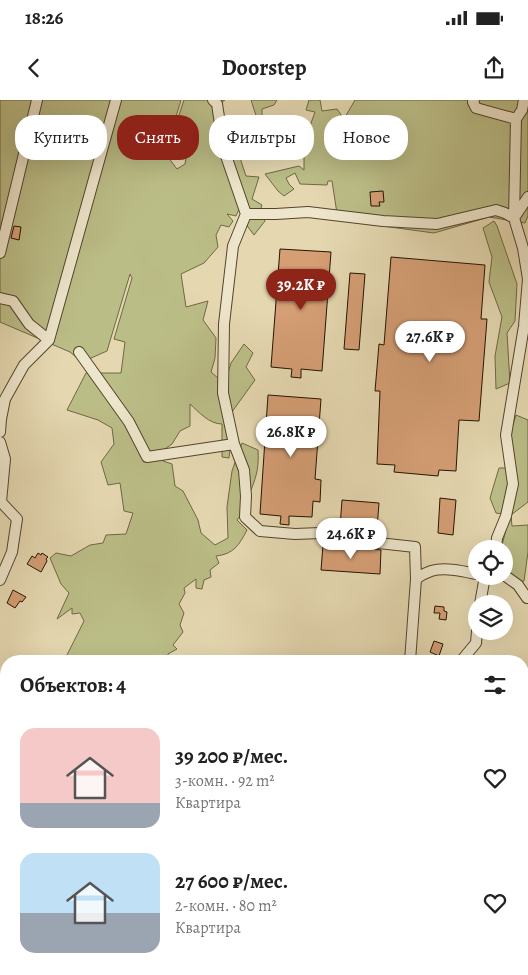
<!DOCTYPE html>
<html lang="ru">
<meta charset="utf-8">
<style>
:root{--surface:#fff;--page:#f2f2f2;--text:#222;--muted:#767676;--accent:#8f2418}
body{margin:0;font-family:Alegreya,serif;background:var(--page);color:var(--text);height:100vh;display:flex;flex-direction:column;font-size:19px;white-space:nowrap}
*{box-sizing:border-box;margin:0}
p{font-size:16px;color:var(--muted)}
.icon{flex:none;width:28px;height:28px;fill:none;stroke:currentColor;stroke-width:2;stroke-linecap:round;stroke-linejoin:round}
.map{position:relative;flex:1;overflow:hidden}
.panel{position:absolute;left:0px;top:555px;width:529px;height:320px;display:flex;flex-direction:column;background:var(--surface);border-radius:20px 20px 0 0;box-shadow:0 5px 20px #0002}
.panel>*{flex:none}
.hud{position:absolute;left:15px;top:15px;width:499px;height:45px;display:flex;gap:10px}
.fabs{position:absolute;left:468px;top:440px;display:grid;gap:10px}
.fabs a{display:grid;place-items:center;width:45px;height:45px;border-radius:50%;background:var(--surface);box-shadow:0 5px 20px #0002;font-size:25px}
.price{position:absolute;translate:-50% -42px;padding:0 11px;border-radius:18px;background:#fff;color:#222;font-size:16px;line-height:32px;filter:drop-shadow(0 1px 2px #0008)}
.price::after{content:'';position:absolute;left:50%;top:30px;width:15px;height:11px;margin-left:-8px;background:inherit;clip-path:polygon(0 0,100% 0,50% 100%)}
.price.active{background:var(--accent);color:#fff}
ul{padding:0;list-style:none}
li{display:flex;align-items:center;gap:15px;height:125px;padding:0 20px}
li span{display:grid;place-items:center;flex:none;width:140px;height:100px;border-radius:15px;color:#555}
li>.icon{margin-inline-start:auto}
span .icon{width:60px;height:60px;fill:#fffc;stroke-width:1}
li b{font-size:21px}
h2{display:flex;justify-content:space-between;align-items:center;height:60px;padding:0 20px;font-size:21px}
.chip{padding:0 18px;border-radius:20px;background:var(--surface);box-shadow:0 5px 20px #0002;font-size:18px;line-height:45px}
.chip.active{background:var(--accent);color:#fff}
.status{display:flex;justify-content:space-between;align-items:center;height:35px;padding:0 25px;background:var(--surface);direction:ltr}
.status svg{height:14px;fill:currentColor}
header{display:flex;justify-content:space-between;align-items:center;height:65px;padding:0 20px;background:var(--surface);font-size:22px;font-weight:600}
.map>svg:first-child{display:block}
.green{fill:#bbbd87;stroke:#6f6844}
.building{fill:#d59e74;stroke:#231300}
.lines{fill:none;stroke-linecap:round;stroke-linejoin:round}
.minor-casing{stroke:#54442c;stroke-width:12}
.minor{stroke:#eee6cc;stroke-width:10}
.rail-casing{stroke:#231300;stroke-width:4}
.rail{stroke:#eee6cc;stroke-width:2;stroke-dasharray:5.5;stroke-linecap:butt}
</style>
<div class="status"><b>18:26</b><svg viewBox="0 0 49 12"><path d="M0 12V9h3v3zM5 12V6h3v6zM10 12V3h3v9zM15 12V0h3v12zM26 1h20v11H26zM47 4h2v5h-2z"/></svg></div>
<header><svg class="icon" aria-label="back" viewBox="0 0 24 24"><path d="M15 5l-7 7 7 7"/></svg>Doorstep<svg class="icon" aria-label="share" viewBox="0 0 24 24"><path d="M12 15V3M7 8l5-5 5 5M5 13v7h14v-7"/></svg></header>
<div class="map">
<svg width="528" height="875" viewBox="0 0 528 875">
<rect width="100%" height="100%" fill="#e5d8b1"/>
<filter id="stains"><feTurbulence type="fractalNoise" baseFrequency=".004" numOctaves="4"/><feColorMatrix values="0 0 0 0 .2 0 0 0 0 .09 0 0 0 0 .02 0 0 0 .5 -.17"/></filter>
<radialGradient id="worn" r=".72"><stop offset=".6" stop-color="#630" stop-opacity="0"/><stop offset="1" stop-color="#630" stop-opacity=".3"/></radialGradient>
<path class="green" d="M0 0H181L164 56 168 57 177 69 185 64 187 52 177 51 170 39 176 29 184 28V21H177L184 0H225L219 4 220 47 238 34 241 47 238 52 246 76 259 77 252 99 262 105 260 111 265 121 254 135 245 123 240 107 236 116 227 114 233 121 229 127 221 125 216 135 218 147 204 163 181 174 186 207 208 201 203 220 216 238 215 258 211 272 219 279H226L231 263 244 244 253 253 246 267 255 280 229 316 233 326 229 358 222 357V324C209 324 199 312 190 304V326L180 331 172 344 162 351 163 361 172 364 175 386 183 391 198 420 201 433 215 445 228 438 227 407 232 371 242 343 258 350C259 366 257 375 251 390L241 395 244 411 237 420 247 430C239 445 234 454 216 456L219 463 210 470 211 477 204 480 202 489 196 488V479L184 488 185 493 179 504 184 513 180 525 183 532 173 545 177 549 168 554V561H64L84 521 80 513 72 514V508L57 519 69 493 61 484 50 458 56 453 71 456 90 445 103 443 106 435 126 434 133 413 124 411 120 383 108 385 101 362 114 344 112 328 98 320 67 310 86 273H121L125 242 114 239 132 178 130 174 107 251 82 262 70 252 0 222Z
M251 0H277L274 5 262 9V17L267 35 291 28 298 29 303 18 306 27 310 26 315 12 306 10 309 0H320L322 11 337 9 344 19 355 0H528V116L525 123 489 117 434 133 338 120 332 81H328L327 85 300 84 295 73 286 78 289 84 294 89 284 96 278 91 265 74 299 66 304 70V54L290 32 264 40Z
M494 121 497 126 517 184 515 221 507 233 510 283 496 289 495 256 502 217 489 182 492 157 483 128Z
M516 315 528 320V402L511 415 512 426 528 425V452L524 481 513 483 504 470V449H501L507 426 503 414 496 413 490 398 499 368H513L510 334Z
M6 655V707L2 710H0V661Z
M6 721V801L0 804V741Z
M6 810V869H53L51 875H0V865L5 858C2 843 0 822 6 810Z"/>
<path class="building" d="M383 91 384 102H379L380 106H371L370 92Z
M14 126 21 127 19 140 11 138Z
M280 149 331 152 322 271 301 269V278L291 277 292 269 271 267Z
M391 157 485 165 481 219H487L479 321 459 320 456 371 439 370 438 376 394 372 395 365 377 364 380 291H375L379 244 384 245Z
M350 173 365 174 359 250 344 249Z
M268 295 321 299 315 379 321 380 320 402 313 401 312 417 289 416V425L280 424 281 416 260 414Z
M440 398 456 400 453 435 438 433Z
M342 400 379 403 377 429 340 427Z
M323 445 381 450 380 474 321 470Z
M38 453 41 455 42 453 48 457 46 459 47 461 41 472 27 464 32 456 35 458Z
M13 490 26 497 22 502 20 501 15 508 7 503Z
M435 506 444 507V511L447 512 446 520 439 519 440 513H434Z
M434 541 443 544 439 556 430 552Z
M351 869H367V875H350Z"/>
<g class="lines">
<g class="minor-casing">
<path id="minor" d="M213 0 217 4 224 50 246 114 233 146 224 224 223 293 234 344 244 370 246 396 245 417 260 431 295 434 321 433 351 440 415 447 416 479 410 561
M474 0 473 2 476 8 516 19
M246 114H276L308 112 383 121 437 124 496 110 505 113 514 118
M514 118 528 97
M0 153 37 0
M0 198 13 201 29 224 49 240
M79 252 129 322 147 357 234 344
M0 332 1 319 5 299 15 281 24 265 49 240 116 0
M0 342 5 359 1 402 17 419 12 452 0 480
M496 449 497 438 506 416 513 384 506 335 524 226 528 179 523 148 514 118 516 19 522 10 524 0
M504 475 518 485 527 498
M416 479C420 476 425 473 431 471 445 467 462 471 476 474
M480 504 485 476
M461 561 476 543 477 531
M0 644 6 633
M219 869V872L245 875
M402 869V875"/>
</g>
<use href="#minor" class="minor"/>
<g class="rail-casing">
<path id="rail" d="M522 729 528 657
M522 801 528 729
M511 875 512 869
M523 875 528 808"/>
</g>
<use href="#rail" class="rail"/>
</g>
<rect width="100%" height="100%" filter="url(#stains)"/>
<rect width="100%" height="100%" fill="url(#worn)"/>
</svg>
<div class="fabs">
<a><svg class="icon" aria-label="locate" viewBox="0 0 24 24"><circle cx="12" cy="12" r="6"/><path d="M12 2v4M12 18v4M2 12h4M18 12h4"/></svg></a>
<a><svg class="icon" aria-label="layers" viewBox="0 0 24 24"><path d="M12 4l9 5-9 5-9-5zM3 14l9 5 9-5"/></svg></a>
</div>
<b class="price active" style="left:301px;top:211px">39.2K ₽</b>
<b class="price" style="left:430px;top:263px">27.6K ₽</b>
<b class="price" style="left:291px;top:358px">26.8K ₽</b>
<b class="price" style="left:351px;top:460px">24.6K ₽</b>
<div class="hud">
<a class="chip">Купить</a>
<a class="chip active">Снять</a>
<a class="chip">Фильтры</a>
<a class="chip">Новое</a>
</div>
<section class="panel">
<h2>Объектов: 4<svg class="icon" aria-label="filters" viewBox="0 0 24 24"><path d="M4 7h16M4 17h16"/><circle cx="9" cy="7" r="2"/><circle cx="15" cy="17" r="2"/></svg></h2>
<ul>
<li><span style="background:linear-gradient(#f6c9c9 75%,#9aa5b1 0)"><svg class="icon" aria-label="home" viewBox="0 0 24 24"><path d="M3 11l9-7 9 7M6 9v11h12V9"/></svg></span><div><b>39 200 ₽/мес.</b><p>3-комн. · 92 m²</p><p>Квартира</p></div><svg class="icon" aria-label="heart" viewBox="0 0 24 24"><path d="M12 20l-8-8c-3-5 5-10 8-4 3-6 11-1 8 4z"/></svg></li>
<li><span style="background:linear-gradient(#bfe0f5 60%,#9aa5b1 0)"><svg class="icon" aria-label="home" viewBox="0 0 24 24"><path d="M3 11l9-7 9 7M6 9v11h12V9"/></svg></span><div><b>27 600 ₽/мес.</b><p>2-комн. · 80 m²</p><p>Квартира</p></div><svg class="icon" aria-label="heart" viewBox="0 0 24 24"><path d="M12 20l-8-8c-3-5 5-10 8-4 3-6 11-1 8 4z"/></svg></li>
</ul>
</section>
</div>
